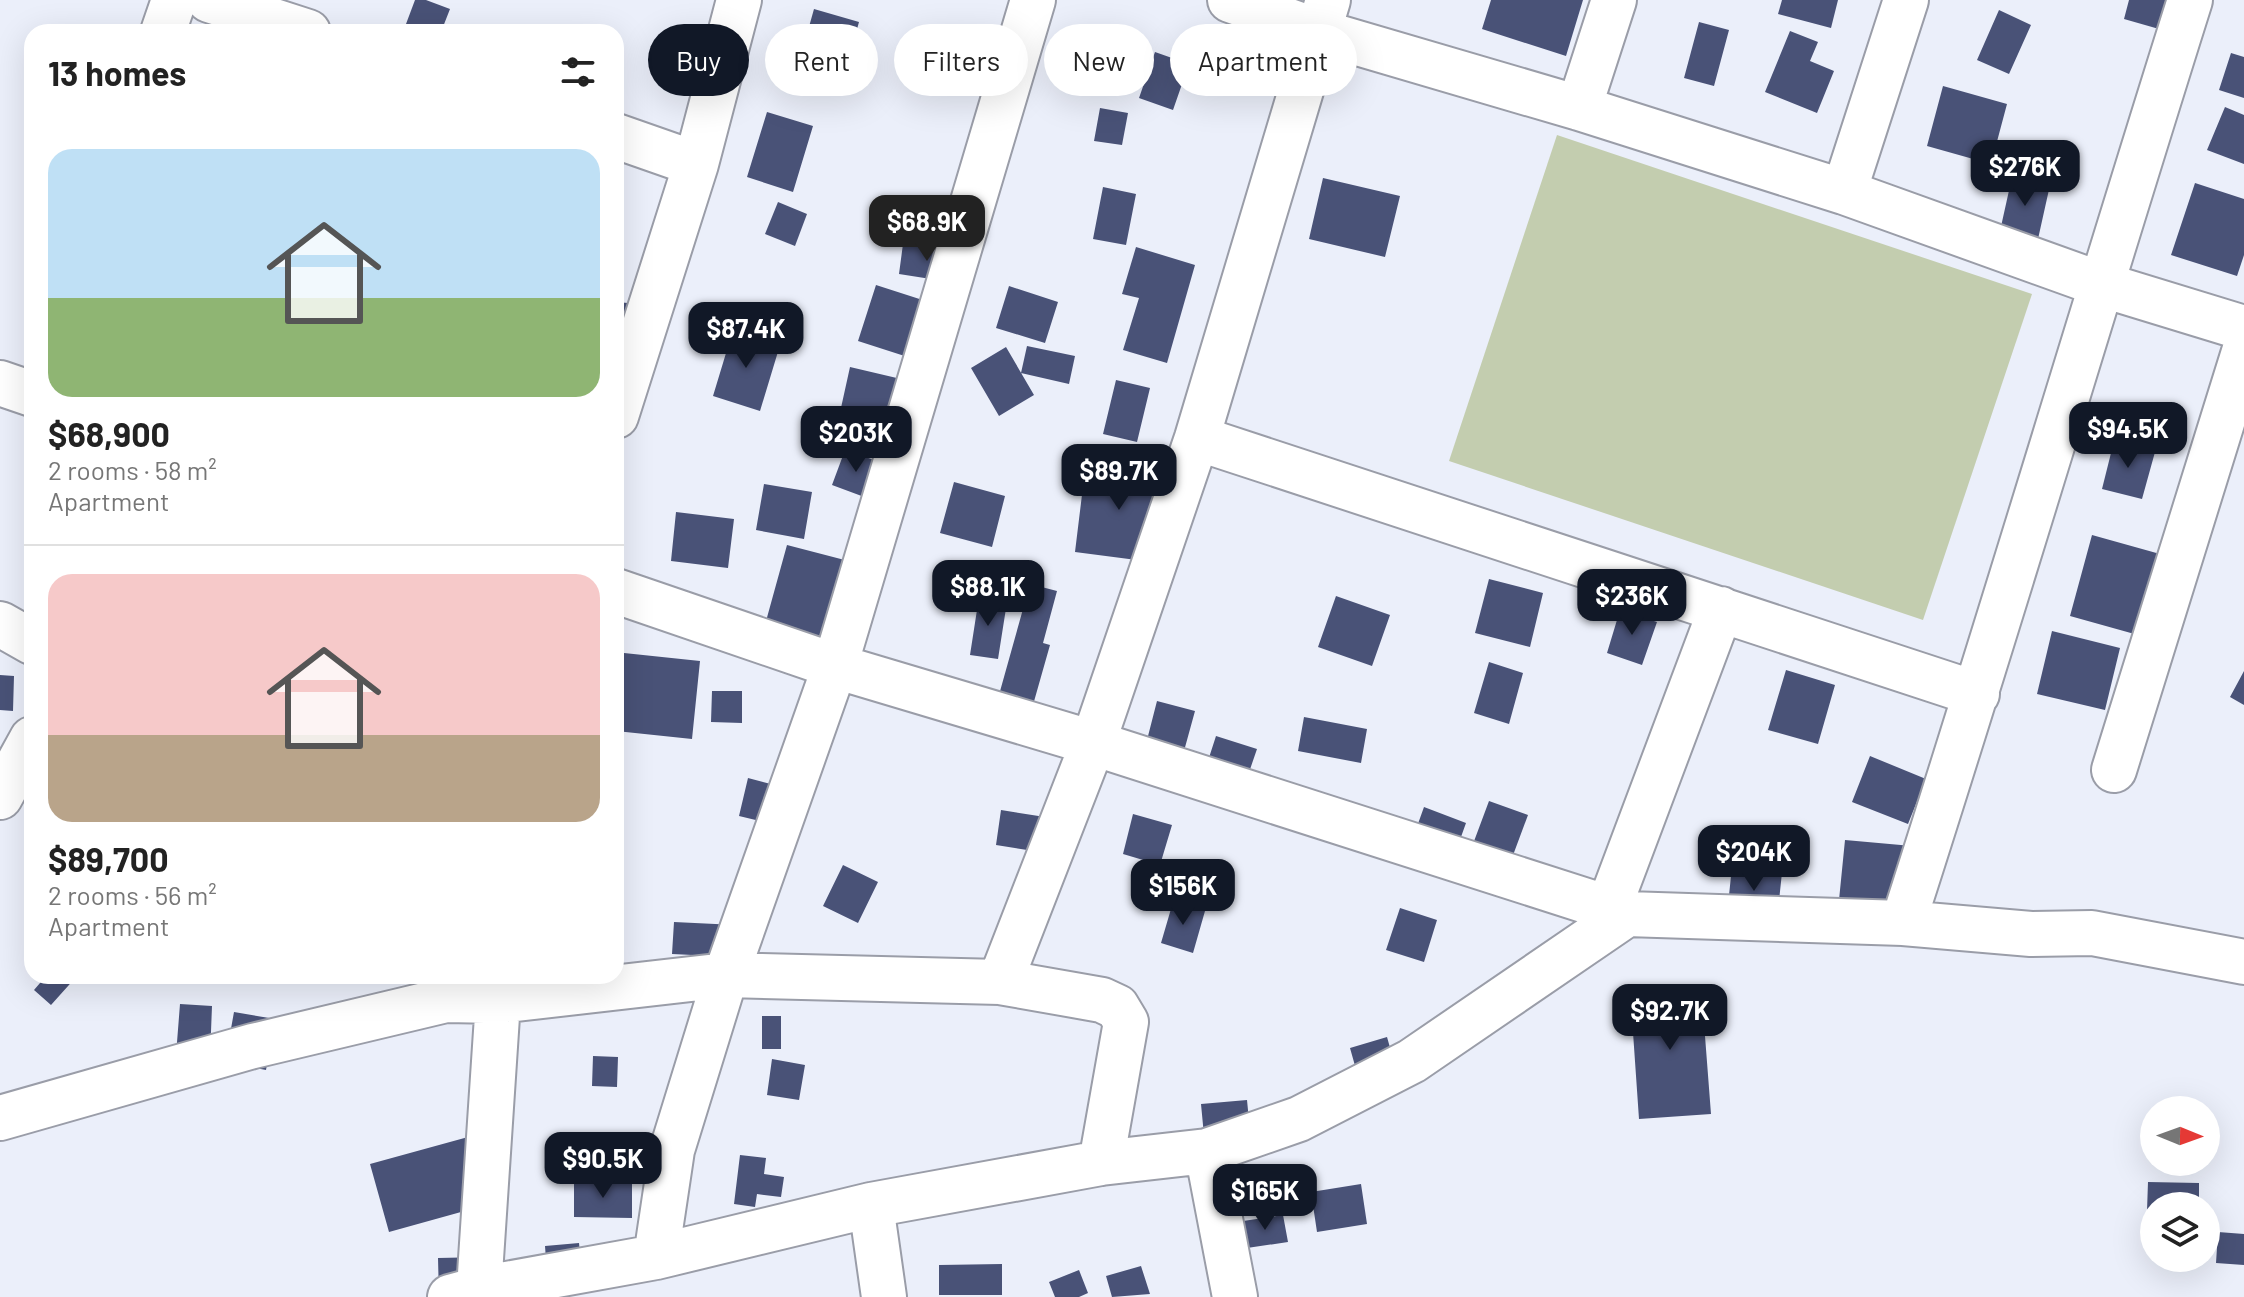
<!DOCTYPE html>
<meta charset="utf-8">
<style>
:root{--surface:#fff;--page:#f2f2f2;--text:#222;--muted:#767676;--line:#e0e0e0;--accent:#111827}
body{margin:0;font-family:Barlow,sans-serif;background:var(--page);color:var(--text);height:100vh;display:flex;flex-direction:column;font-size:30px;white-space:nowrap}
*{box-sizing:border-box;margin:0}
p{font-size:26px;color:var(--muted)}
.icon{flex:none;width:44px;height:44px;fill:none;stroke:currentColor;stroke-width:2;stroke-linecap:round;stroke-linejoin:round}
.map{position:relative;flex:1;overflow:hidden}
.side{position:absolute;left:24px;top:24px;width:600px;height:960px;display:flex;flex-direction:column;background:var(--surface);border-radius:24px;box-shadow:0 8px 32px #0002}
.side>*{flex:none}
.hud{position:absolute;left:648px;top:24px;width:760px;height:72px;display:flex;gap:16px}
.needle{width:52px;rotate:91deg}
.controls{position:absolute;left:2140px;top:1096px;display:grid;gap:16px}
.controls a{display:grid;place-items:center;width:80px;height:80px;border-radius:50%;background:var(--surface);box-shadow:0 8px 32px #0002;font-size:40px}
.price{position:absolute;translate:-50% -68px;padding:0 18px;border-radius:16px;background:var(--accent);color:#fff;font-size:26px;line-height:52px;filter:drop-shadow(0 2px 4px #0008)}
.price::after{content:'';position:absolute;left:50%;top:48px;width:24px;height:18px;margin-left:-12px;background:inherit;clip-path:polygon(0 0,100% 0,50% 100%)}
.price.current{background:#222;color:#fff}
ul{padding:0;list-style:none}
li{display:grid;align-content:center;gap:16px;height:424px;padding:0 24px}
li+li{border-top:2px solid var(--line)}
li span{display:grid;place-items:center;height:248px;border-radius:24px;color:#555}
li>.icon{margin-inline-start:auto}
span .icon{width:144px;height:144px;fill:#fffc;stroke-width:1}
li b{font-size:34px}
h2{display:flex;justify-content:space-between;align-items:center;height:96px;padding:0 24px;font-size:34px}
.tag{padding:0 28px;border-radius:36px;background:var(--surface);box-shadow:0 8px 32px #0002;font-size:28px;line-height:72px}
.tag.current{background:var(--accent);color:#fff}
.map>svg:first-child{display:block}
.green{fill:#c3cdaf}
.building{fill:#495277}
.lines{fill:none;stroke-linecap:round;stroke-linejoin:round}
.street-casing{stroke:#9a9da8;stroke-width:48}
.street{stroke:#fff;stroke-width:44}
</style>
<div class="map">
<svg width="2244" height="1297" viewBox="0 0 2244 1297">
<rect width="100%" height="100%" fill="#ebeffa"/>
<path class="green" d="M1557 135 2032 294 1923 620 1449 461Z"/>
<path class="building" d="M415 0H426L450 9 441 32H403Z
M1491 0H1583L1566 56 1482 29Z
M1782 0H1838L1831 28 1778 14Z
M2129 0H2175L2166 31 2124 19Z
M814 9 859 22 841 86 796 73Z
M1999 10 2031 25 2009 74 1977 60Z
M1699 22 1729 30 1714 86 1684 78Z
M1790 31 1818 42 1810 61 1834 71 1817 113 1765 92Z
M1155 52 1189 64 1173 110 1139 98Z
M2231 53 2244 57V98L2219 90Z
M1943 86 2007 104 1991 164 1927 146Z
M2225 107 2244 115V164L2207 150Z
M1100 108 1128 113 1122 145 1094 141Z
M767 112 813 126 793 192 747 177Z
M2012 177 2050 185 2038 239 2000 231Z
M1323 178 1400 196 1385 257 1309 239Z
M2195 183 2244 199V255L2237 276 2171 255Z
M1103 187 1136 194 1126 245 1093 239Z
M778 202 807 214 795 246 765 234Z
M903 244 955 252 950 282 899 274Z
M1136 247 1195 265 1167 363 1123 350 1139 298 1122 294Z
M876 285 935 304 917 360 858 341Z
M1009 286 1058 302 1045 343 996 328Z
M616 302 640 304 616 344Z
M733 330 780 345 760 411 713 396Z
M1027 346 1075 356 1069 384 1021 373Z
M1006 347 1034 395 999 416 971 368Z
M850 367 918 383 904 450 835 435Z
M1116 380 1150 388 1137 442 1103 434Z
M2114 441 2155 452 2142 499 2102 489Z
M845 450 880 462 867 498 832 485Z
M1086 462 1163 472 1152 562 1075 552Z
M954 482 1005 496 992 547 940 533Z
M764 484 812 492 804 539 756 530Z
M676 512 734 519 728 568 671 561Z
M2092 535 2160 554 2138 635 2070 616Z
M787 545 860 564 836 652 763 632Z
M1489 579 1543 593 1530 647 1475 633Z
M1030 584 1057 591 1043 643 1050 645 1031 712 997 702Z
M1336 596 1390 615 1372 666 1318 647Z
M979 597 1007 602 998 659 970 655Z
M1620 610 1657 622 1642 665 1607 653Z
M2052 631 2120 648 2105 710 2037 694Z
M624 653 700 661 692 739 616 731Z
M1489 662 1523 673 1509 724 1474 713Z
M1786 670 1835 685 1818 744 1768 730Z
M2244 671V705L2230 697Z
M0 675 14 676 13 711 0 710Z
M712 691H742V723L711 722Z
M1157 701 1195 711 1184 751 1147 740Z
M1304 717 1367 729 1361 763 1298 751Z
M1216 736 1257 749 1245 784 1205 770Z
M1870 756 1926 779 1908 824 1852 802Z
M748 778 794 790 785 827 739 816Z
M1489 801 1528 815 1509 866 1470 852Z
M1424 807 1466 823 1452 862 1410 846Z
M1001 810 1045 817 1040 852 996 845Z
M1133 814 1172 825 1160 865 1123 854Z
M1845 840 1912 846 1905 927 1837 920Z
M1733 857 1783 863 1776 929 1726 924Z
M843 865 878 882 858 923 823 906Z
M1173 902 1205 911 1193 953 1161 943Z
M1400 908 1437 920 1424 962 1386 950Z
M674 922 736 925 734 957 672 954Z
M46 976H77L51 1005 34 990Z
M1701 984 1711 1114 1639 1119 1630 989Z
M180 1004 212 1006 210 1057 176 1055Z
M234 1012 275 1019 266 1070 225 1062Z
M762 1016H781V1049H762Z
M1387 1037 1400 1083 1363 1094 1350 1048Z
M593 1056 618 1057 617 1087 592 1086Z
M772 1059 805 1065 799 1100 767 1095Z
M1247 1100 1251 1141 1205 1146 1201 1104Z
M479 1134 497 1202 389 1232 370 1164Z
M740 1155 766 1158 764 1174 784 1177 781 1197 757 1194 755 1207 734 1204Z
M574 1181 632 1182V1218L574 1217Z
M2148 1182 2199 1183V1206H2154V1211H2147Z
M1361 1184 1367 1224 1317 1232 1311 1192Z
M1283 1215 1288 1242 1247 1248 1243 1221Z
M2218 1232 2244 1234V1265L2216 1263Z
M579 1243 583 1284 548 1287 545 1246Z
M484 1257 439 1297 438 1258Z
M1002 1264V1295H939V1265Z
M1141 1266 1150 1294 1112 1297 1106 1276Z
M1079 1270 1088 1293 1079 1297H1055L1049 1282Z"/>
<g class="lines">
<g class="street-casing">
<path id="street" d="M209 0 308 32
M1230 0 1320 32 1579 108 1844 192 2100 284 2244 328
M163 32 174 0
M1579 108 1614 0
M616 136 696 164
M1844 192 1906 0
M0 383 32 394
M616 416 696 164 739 0
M1197 438 1977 694
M616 591 835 666 1093 743 1627 914 1903 923 2031 934 2092 933 2244 962
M0 624 32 642
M2114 770 2244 352
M0 797 32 739
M1609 907 1721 609
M1903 923C2002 616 2093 307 2190 0
M1000 982 1102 1000 1117 1007 1126 1022 1101 1163
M0 1118 253 1046 446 1000 498 1001 726 975 1000 982 1093 743 1197 438 1328 0
M1207 1151 1235 1297
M871 1205 884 1297
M656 1257 672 1150 726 975 835 666 1033 0
M479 1289 498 1001
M450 1297 479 1289 656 1257 871 1205 1101 1163 1207 1151 1299 1119 1412 1061 1627 914"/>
</g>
<use href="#street" class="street"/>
</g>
</svg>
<div class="controls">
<a><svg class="needle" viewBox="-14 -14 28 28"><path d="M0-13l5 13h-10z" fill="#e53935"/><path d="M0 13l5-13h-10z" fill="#767676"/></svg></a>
<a><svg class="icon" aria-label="layers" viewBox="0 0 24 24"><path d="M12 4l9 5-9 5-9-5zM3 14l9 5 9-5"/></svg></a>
</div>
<b class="price" style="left:2025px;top:208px">$276K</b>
<b class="price current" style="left:927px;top:263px">$68.9K</b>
<b class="price" style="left:746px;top:370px">$87.4K</b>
<b class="price" style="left:2128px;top:470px">$94.5K</b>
<b class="price" style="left:856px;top:474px">$203K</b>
<b class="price" style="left:1119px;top:512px">$89.7K</b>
<b class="price" style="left:988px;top:628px">$88.1K</b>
<b class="price" style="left:1632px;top:637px">$236K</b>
<b class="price" style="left:1754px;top:893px">$204K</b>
<b class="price" style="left:1183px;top:927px">$156K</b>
<b class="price" style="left:1670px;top:1052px">$92.7K</b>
<b class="price" style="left:603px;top:1200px">$90.5K</b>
<b class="price" style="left:1265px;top:1232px">$165K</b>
<div class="hud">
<a class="tag current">Buy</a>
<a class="tag">Rent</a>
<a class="tag">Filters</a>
<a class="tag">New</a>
<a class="tag">Apartment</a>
</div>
<section class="side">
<h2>13 homes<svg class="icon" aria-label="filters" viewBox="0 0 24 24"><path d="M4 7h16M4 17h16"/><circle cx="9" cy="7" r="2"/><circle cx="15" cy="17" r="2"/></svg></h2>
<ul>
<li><span style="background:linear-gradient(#bfe0f5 60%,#8fb573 0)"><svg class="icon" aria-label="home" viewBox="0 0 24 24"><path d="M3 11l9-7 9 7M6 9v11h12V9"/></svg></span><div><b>$68,900</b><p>2 rooms · 58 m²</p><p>Apartment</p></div></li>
<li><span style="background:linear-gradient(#f6c9c9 65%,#b9a48a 0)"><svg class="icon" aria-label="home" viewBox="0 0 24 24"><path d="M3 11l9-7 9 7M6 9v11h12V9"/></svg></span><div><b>$89,700</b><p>2 rooms · 56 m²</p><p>Apartment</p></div></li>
</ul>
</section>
</div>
